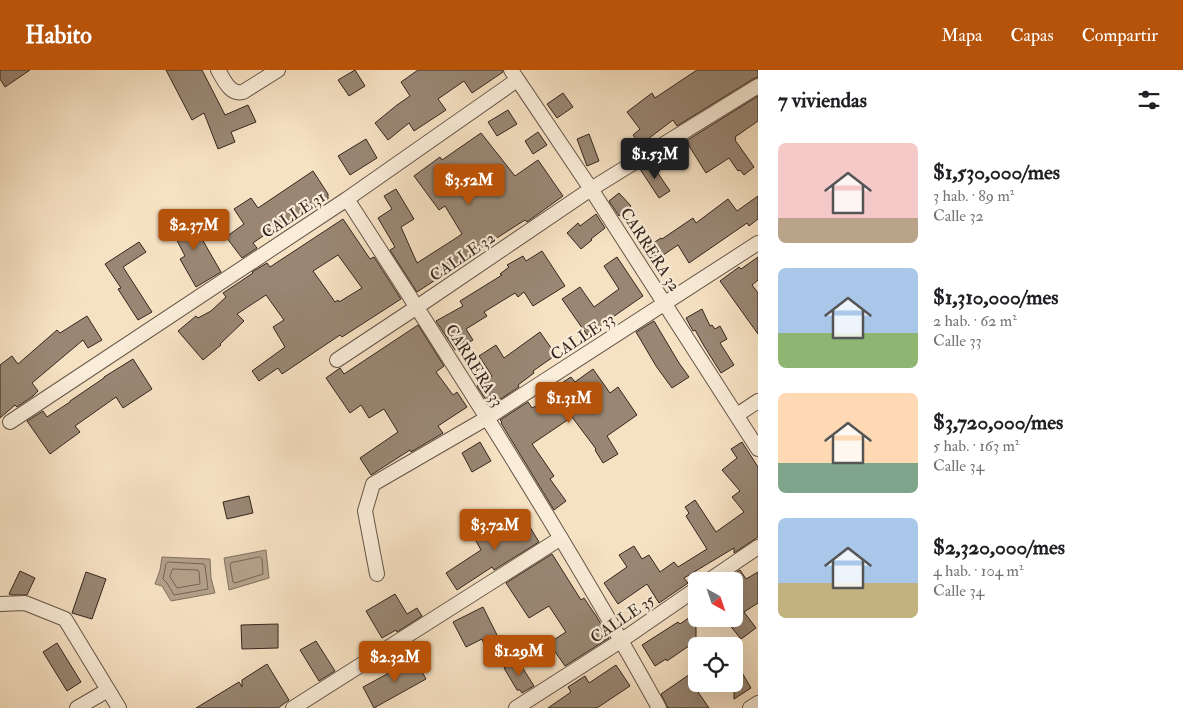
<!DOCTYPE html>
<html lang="es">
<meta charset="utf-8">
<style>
:root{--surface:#fff;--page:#f6f6f6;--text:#202124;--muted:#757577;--accent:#b45309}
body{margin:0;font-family:"IM FELL Double Pica",serif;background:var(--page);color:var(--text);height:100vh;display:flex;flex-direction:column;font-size:19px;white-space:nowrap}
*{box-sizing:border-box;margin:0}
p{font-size:16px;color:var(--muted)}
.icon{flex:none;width:28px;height:28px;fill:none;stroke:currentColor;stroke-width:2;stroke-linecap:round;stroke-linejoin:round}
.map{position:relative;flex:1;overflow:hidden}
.details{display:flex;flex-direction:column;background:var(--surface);width:425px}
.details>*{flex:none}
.needle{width:32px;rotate:140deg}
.tools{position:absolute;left:688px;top:502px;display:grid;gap:10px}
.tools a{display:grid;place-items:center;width:55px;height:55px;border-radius:8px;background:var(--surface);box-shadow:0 5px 20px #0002;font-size:25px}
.price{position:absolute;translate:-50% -42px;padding:0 11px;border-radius:5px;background:var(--accent);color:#fff;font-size:16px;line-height:32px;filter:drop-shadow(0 1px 2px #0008)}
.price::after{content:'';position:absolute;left:50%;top:30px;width:15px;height:11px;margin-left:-8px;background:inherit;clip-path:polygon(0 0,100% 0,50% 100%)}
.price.on{background:#222;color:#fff}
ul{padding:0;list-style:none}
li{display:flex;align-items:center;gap:15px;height:125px;padding:0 20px}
li span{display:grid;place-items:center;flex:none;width:140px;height:100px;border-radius:8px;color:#555}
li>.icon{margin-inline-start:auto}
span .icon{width:60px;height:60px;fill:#fffc;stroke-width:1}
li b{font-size:21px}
h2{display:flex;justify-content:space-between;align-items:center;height:60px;padding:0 20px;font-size:21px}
header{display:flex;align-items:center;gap:30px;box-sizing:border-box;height:70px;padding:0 25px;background:var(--accent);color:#fff}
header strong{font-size:24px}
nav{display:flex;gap:28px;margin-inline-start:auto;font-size:18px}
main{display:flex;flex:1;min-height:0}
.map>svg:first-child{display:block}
.water{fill:#b4a18b;stroke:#817060}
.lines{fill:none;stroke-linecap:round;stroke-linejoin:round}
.shore{stroke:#746455;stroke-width:1}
.building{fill:#998774;stroke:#35261f;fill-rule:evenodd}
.street-casing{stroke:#655548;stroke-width:16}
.street{stroke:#f9ecd8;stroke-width:14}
.labels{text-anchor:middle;stroke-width:4.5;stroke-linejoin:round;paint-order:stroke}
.street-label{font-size:16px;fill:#35261f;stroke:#f9ecd8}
</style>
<header>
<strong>Habito</strong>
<nav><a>Mapa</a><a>Capas</a><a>Compartir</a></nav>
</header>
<main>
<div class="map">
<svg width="758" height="638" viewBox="0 0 758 638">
<rect width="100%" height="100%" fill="#f6e1c3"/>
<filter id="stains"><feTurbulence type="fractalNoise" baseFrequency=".004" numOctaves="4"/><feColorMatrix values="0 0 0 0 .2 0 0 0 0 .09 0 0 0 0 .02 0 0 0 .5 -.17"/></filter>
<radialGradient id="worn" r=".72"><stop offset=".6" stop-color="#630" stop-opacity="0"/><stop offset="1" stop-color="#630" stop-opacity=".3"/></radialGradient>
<path class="water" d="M266 480 269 508 229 520 224 488Z
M162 487 210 489 211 508 215 523 171 531 162 516 155 514 160 500Z"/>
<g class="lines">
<path class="shore" d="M260 487 262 489 263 504 235 513 233 512 230 495 231 493Z
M168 492 204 494 205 496 208 519 174 525 167 513 163 509 166 494Z
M173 499 198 500 199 502 200 514 177 518 170 507Z"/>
</g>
<path class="building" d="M0 0H30L5 17 0 9Z
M166 0H202L225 45 248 35 256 52 231 62 235 72 218 79 204 43 192 50Z
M355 0 365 16 349 26 338 10Z
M418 0H502L503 2 472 23 464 11 438 29 446 40 414 61 409 53 388 70 375 53 397 35 410 26 401 12Z
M697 0H758V7L753 9 677 56 673 50 640 75 633 65 640 59 627 42 652 23 655 28Z
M563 23 573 37 557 48 547 34Z
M758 26V51L735 67 736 69 735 70 754 97 744 105 740 100 738 101 729 88 706 103 686 71Z
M508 40 517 54 497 66 488 52Z
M538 62 547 75 533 84 525 71Z
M481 63 515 106 538 90 563 126 527 152 525 150 451 197 452 199 417 222 390 180 395 177 378 148 392 139 384 126 396 119 414 149 401 157 417 193 453 170 462 164 445 136 439 140 414 106 440 87 442 90Z
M589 64 599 91 587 96 577 69Z
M366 69 377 88 350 105 338 86Z
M651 93 670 121 659 128 640 99Z
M313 101 328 124V129L286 156 283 152 253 173 257 178 242 188 226 167 244 154 234 139 251 128 258 138Z
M619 123 631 136 619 146 609 131Z
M758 126V149L749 156 747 153 689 193 678 175 653 192 644 179 661 168 662 169 693 148 696 153 728 129 737 141Z
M187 143 221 202 196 217 180 189 185 186 168 153Z
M596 144 605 158 591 169 592 170 581 179 567 163 578 153 580 156Z
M343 149 370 189 374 187 401 229 342 267 340 265 282 304 278 298 259 311 252 301 285 277 273 257 284 250 266 225 237 244 244 251 220 274 221 275 203 290 178 261 196 246 198 248 211 241 226 227 223 223 253 203 252 202 267 193 270 197ZM338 185 362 218 339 232 338 230 335 232 313 201Z
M139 172 146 182 123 197 152 242 138 250 118 219 121 218 105 194Z
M542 181 565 216 533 236 524 222 518 227 515 223 484 242 487 246 466 259 473 270 455 280 436 251 463 236 460 231 502 205 500 204 509 197 507 195 523 186 526 191Z
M617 187 643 226 587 265 562 229 580 217 594 237 619 219 604 196Z
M758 187V210L752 215 758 223V264L720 211 739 197 741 199Z
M702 239 710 256 712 255 715 259 720 256 727 269 720 273 734 295 721 303 704 276 695 260 693 261 686 248Z
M87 246 102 270 88 278 83 270 32 313 38 321 33 326 17 337 15 335 0 348V295L12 286 18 294 57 260 60 263Z
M654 251 679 293 689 307 672 318 656 296 636 262Z
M418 255 444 296 436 302 453 325 457 322 467 337 438 356 443 363 411 382 410 380 371 405 360 388 398 362 384 339 369 348 361 335 350 343 326 308 340 298 344 304Z
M540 262 556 285 533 301 534 303 518 315 519 317 490 336 477 316 492 306 479 286 496 275 504 288Z
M133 289 152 319 123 338 116 327 75 356 80 362 50 384 27 351 43 341 47 347 70 332V331L104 308V307Z
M593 299 610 323 618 317 637 345 607 366 618 384 603 393 595 380 596 379 572 347 532 374 554 406 550 409 566 431 554 440 501 353 502 352 500 350 528 332 532 338 561 323 557 316 571 307 575 312Z
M480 372 491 391 472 402 462 383Z
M742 372 758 397V467L734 483V478L684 508 688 513 659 533 647 514 618 534 604 513 627 497 619 485 634 476 642 489 649 485 660 502 674 492 678 497 707 479 686 446 689 443 685 437 695 430 716 462 744 442 732 427 740 421 722 400 737 388 731 379Z
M249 426 253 443 227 449 223 432Z
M522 444 539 472 494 500 492 497 457 520 446 503 481 480 476 471Z
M552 484 581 530 584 528 594 543 595 544 609 568 565 596 549 573 566 562 549 536 529 548 506 513Z
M740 500 746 509 758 502V533L744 542 756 558 741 569 728 553 734 549V504Z
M20 501 35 508 27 525H12L9 524Z
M86 502 106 509 92 549 72 543Z
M395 524 407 544 417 538 422 546 397 562 396 560 382 568 366 541Z
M483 537 498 567 484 574 482 569 466 577 453 552Z
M690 547 696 557V571L667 591 666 589 655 596 642 575 678 552 680 554Z
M278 554V578L242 579 241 555Z
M316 571 335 601 319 611 300 580Z
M57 573 81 612 67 621 43 582Z
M414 587 426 609 374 638 363 617 402 596 401 594Z
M517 589 534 616 522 623 520 620H517L504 598Z
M734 589 751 618 734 629Z
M267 594 289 630 278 638H196L239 612 242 617V610Z
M616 595 630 616 597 638H548L571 622 568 617 585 606 589 613Z
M696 600V619L709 638H668L661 624Z"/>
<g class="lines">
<g class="street-casing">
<path id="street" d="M218 0C224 10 230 25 243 22L278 0
M511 0 591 119 758 379
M347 129C455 296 563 464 659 638
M337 290 417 237 591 119 758 16
M737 345 758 331
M10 352 347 129 517 10
M377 504 365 441 373 414 487 348 758 173
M708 511 758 477
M0 534 25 533 65 549 119 638
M77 638 108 620
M293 638 561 468
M516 638 622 570 696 519
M750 638 758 633"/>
</g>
<use href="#street" class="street"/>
</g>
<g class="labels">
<g class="street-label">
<text transform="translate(293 144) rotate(-33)" y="6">CALLE 31</text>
<text transform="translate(651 179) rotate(57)" y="6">CARRERA 32</text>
<text transform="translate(462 186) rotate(-34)" y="6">CALLE 32</text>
<text transform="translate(582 266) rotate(-33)" y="6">CALLE 33</text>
<text transform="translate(475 295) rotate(58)" y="6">CARRERA 33</text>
<text transform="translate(622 548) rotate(-34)" y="6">CALLE 35</text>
</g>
</g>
<rect width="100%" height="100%" filter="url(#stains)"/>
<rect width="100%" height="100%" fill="url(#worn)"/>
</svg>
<div class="tools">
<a><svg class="needle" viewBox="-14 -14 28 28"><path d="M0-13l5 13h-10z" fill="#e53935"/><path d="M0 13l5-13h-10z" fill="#757577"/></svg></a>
<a><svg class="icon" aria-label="locate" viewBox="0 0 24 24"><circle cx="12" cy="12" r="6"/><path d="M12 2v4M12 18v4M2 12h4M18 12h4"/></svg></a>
</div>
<b class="price on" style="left:655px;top:110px">$1.53M</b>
<b class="price" style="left:469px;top:136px">$3.52M</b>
<b class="price" style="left:194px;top:181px">$2.37M</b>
<b class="price" style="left:569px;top:354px">$1.31M</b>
<b class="price" style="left:495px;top:481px">$3.72M</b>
<b class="price" style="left:519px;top:607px">$1.29M</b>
<b class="price" style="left:395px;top:613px">$2.32M</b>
</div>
<section class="details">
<h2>7 viviendas<svg class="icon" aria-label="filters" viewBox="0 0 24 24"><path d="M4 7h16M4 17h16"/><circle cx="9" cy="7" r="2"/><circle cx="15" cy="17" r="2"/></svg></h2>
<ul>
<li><span style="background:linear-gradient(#f6c9c9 75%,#b9a48a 0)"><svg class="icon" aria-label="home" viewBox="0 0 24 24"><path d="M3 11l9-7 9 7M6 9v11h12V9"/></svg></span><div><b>$1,530,000/mes</b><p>3 hab. · 89 m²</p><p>Calle 32</p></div></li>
<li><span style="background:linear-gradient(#a9c7e8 65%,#8fb573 0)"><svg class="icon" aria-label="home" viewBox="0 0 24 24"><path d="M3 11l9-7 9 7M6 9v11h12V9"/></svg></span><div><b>$1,310,000/mes</b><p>2 hab. · 62 m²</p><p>Calle 33</p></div></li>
<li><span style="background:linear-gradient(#ffd9b3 70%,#7fa58c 0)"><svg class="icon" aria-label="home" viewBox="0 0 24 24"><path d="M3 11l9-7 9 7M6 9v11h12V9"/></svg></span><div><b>$3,720,000/mes</b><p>5 hab. · 163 m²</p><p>Calle 34</p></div></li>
<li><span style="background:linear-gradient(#a9c7e8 65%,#c2b280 0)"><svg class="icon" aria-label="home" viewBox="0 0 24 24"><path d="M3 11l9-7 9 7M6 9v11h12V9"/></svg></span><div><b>$2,320,000/mes</b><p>4 hab. · 104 m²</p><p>Calle 34</p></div></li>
</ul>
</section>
</main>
